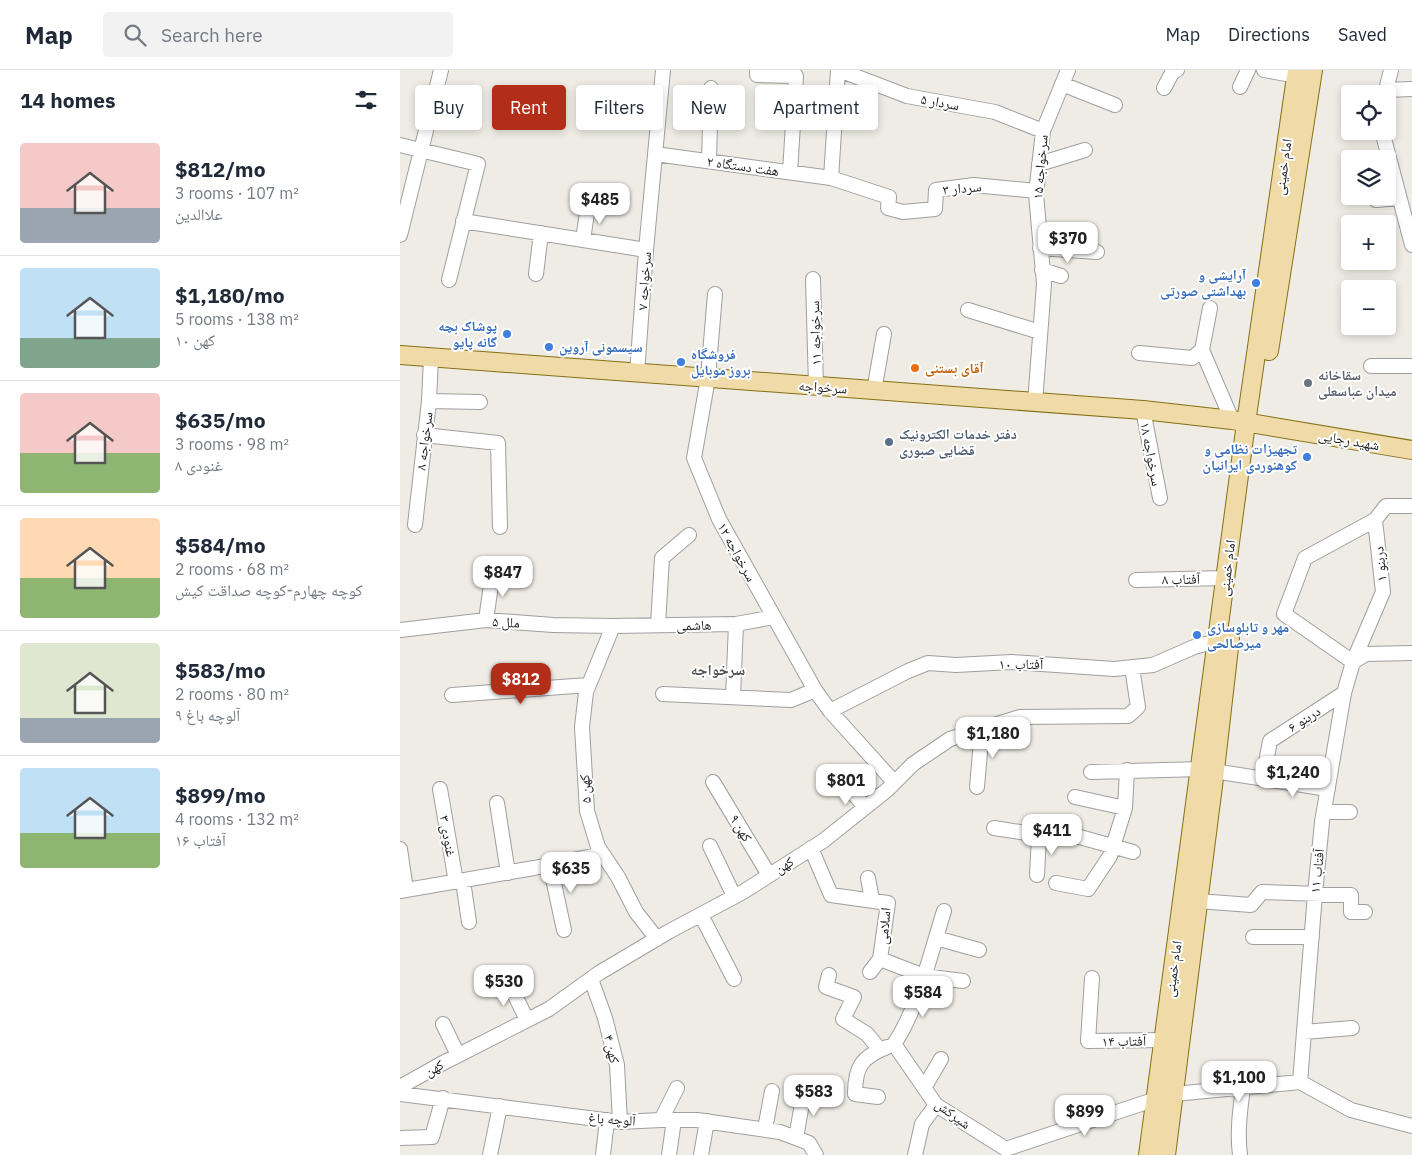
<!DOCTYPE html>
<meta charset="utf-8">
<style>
:root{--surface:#fff;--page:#f2f2f3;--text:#1f2937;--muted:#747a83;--line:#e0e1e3;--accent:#b32e19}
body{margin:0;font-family:"IBM Plex Sans","Noto Naskh Arabic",sans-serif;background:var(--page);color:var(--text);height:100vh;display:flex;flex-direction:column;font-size:19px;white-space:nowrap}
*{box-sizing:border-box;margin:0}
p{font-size:16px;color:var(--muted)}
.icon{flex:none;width:28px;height:28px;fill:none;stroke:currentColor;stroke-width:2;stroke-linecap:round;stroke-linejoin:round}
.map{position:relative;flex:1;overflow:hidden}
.details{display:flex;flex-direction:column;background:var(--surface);width:400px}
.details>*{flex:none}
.banner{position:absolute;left:15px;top:15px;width:475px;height:45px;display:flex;gap:10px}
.buttons{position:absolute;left:941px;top:15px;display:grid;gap:10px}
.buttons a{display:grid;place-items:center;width:55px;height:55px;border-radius:5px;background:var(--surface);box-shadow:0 2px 8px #0003;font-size:25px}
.price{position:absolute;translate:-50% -42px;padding:0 11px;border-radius:10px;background:#fff;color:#222;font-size:16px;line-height:32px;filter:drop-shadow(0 1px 2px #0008)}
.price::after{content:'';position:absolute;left:50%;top:30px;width:15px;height:11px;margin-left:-8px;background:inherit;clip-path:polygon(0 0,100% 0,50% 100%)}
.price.active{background:var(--accent);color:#fff}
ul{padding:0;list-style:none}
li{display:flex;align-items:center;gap:15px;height:125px;padding:0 20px}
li+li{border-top:1px solid var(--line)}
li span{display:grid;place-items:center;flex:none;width:140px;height:100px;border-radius:5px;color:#555}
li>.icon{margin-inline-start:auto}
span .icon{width:60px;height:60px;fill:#fffc;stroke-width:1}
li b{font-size:21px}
h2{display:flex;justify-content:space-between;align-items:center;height:60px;padding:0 20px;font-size:21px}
.tag{padding:0 18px;border-radius:5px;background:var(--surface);box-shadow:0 2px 8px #0003;font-size:18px;line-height:45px}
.tag.active{background:var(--accent);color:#fff}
header{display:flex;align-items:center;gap:30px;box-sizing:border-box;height:70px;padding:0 25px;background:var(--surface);border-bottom:1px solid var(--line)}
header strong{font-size:24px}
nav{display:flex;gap:28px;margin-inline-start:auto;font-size:18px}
.search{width:350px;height:45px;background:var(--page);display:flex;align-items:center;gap:12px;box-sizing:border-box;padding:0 18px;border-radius:5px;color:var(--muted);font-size:19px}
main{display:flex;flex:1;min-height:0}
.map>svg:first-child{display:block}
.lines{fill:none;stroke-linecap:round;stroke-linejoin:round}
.minor-casing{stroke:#9f9f9f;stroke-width:16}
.major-casing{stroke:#856f13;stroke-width:20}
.minor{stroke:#fff;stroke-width:14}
.major{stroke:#f0dba8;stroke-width:18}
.shop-dot{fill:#3f7fe0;stroke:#fff;stroke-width:2}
.food-dot{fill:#e8710a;stroke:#fff;stroke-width:2}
.worship-dot{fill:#6b7280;stroke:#fff;stroke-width:2}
.service-dot{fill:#5c6f8a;stroke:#fff;stroke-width:2}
.labels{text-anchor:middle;stroke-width:4;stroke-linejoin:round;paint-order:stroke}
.street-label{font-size:14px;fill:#1e1e1e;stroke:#fff}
.shop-label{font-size:14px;font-weight:bold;fill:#366cbe;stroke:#fff;text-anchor:end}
.food-label{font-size:14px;font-weight:bold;fill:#c56008;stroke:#fff;text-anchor:start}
.worship-label{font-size:14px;font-weight:bold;fill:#5b616d;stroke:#fff;text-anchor:start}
.service-label{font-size:14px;font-weight:bold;fill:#4e5e75;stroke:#fff;text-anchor:start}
.neighbourhood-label{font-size:15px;font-weight:bold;fill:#515151;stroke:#fff}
</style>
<header>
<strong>Map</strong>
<div class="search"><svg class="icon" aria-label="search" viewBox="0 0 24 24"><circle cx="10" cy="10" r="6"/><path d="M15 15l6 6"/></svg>Search here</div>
<nav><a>Map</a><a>Directions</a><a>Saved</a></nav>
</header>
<main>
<section class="details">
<h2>14 homes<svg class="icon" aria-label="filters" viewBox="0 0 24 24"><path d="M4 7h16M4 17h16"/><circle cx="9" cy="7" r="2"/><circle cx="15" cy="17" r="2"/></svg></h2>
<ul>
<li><span style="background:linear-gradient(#f6c9c9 65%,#9aa5b1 0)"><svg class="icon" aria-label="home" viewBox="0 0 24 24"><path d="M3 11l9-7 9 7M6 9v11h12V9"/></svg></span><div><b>$812/mo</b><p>3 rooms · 107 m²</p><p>علاالدین</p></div></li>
<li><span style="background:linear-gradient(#bfe0f5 70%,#7fa58c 0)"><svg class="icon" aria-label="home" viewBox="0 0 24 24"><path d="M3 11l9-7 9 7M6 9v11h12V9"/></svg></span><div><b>$1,180/mo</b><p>5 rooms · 138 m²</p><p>۱۰ کهن</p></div></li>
<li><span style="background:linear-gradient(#f6c9c9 60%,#8fb573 0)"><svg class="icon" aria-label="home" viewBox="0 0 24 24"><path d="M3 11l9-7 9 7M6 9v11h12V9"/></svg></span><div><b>$635/mo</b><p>3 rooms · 98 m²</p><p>۸ غنودی</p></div></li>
<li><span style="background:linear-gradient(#ffd9b3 60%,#8fb573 0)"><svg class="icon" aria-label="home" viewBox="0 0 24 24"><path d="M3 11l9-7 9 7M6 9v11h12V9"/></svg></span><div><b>$584/mo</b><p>2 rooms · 68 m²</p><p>کوچه چهارم-کوچه صداقت کیش</p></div></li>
<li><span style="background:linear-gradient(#dfe7d0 75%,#9aa5b1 0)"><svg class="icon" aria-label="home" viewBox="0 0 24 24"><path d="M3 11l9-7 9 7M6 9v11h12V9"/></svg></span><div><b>$583/mo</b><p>2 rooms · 80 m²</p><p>۹ آلوچه باغ</p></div></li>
<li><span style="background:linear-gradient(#bfe0f5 65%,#8fb573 0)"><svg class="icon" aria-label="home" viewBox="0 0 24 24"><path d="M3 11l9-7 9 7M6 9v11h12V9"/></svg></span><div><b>$899/mo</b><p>4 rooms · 132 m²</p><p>آفتاب ۱۶</p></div></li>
</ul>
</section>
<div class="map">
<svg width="1012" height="1085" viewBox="0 0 1012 1085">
<rect width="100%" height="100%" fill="#eeece5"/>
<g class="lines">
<g class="minor-casing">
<path id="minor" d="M357 0V5L396 6 390 102
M439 0 507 26 595 42 643 61
M864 0 897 6
M662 14 715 35
M840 17 848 0
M764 18 773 1 777 0
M986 20 1012 19
M985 24 991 0
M982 61 1012 175
M0 75 78 94 49 210
M255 84 431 108 489 127 488 138 503 142 535 139 536 120 574 115 636 121
M309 91 311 18
M639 94 685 80
M431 108 438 0
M976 130 999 128
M63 151 246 180
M0 165 41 0
M183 170 188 136
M640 178 697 182
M642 200 661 206
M136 204 141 163
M413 209 416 316
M315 224 308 308 294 388 319 449 415 620 430 641 494 712
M810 238 802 280 832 350
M568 240 640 262
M739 283 792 288 802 280
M971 296H1012
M237 303 246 180 263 0
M474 321 484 264
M29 331 80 332
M635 333 644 214 636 124 643 61 668 0
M743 340 760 428
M24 365 98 373 100 457
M15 455 29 331 31 288
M736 510 826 508
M86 550 93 501
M258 555 262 488 289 465
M213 556 186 622 182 657 187 741 198 777 218 807 236 842 257 869
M0 560 86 550 153 555 213 556 336 554 374 547
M953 592 884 544 905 488 975 450 986 436H1012
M953 592 966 584 1012 583
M263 624 391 630 415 620
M52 625 188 615
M333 627 336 554
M430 641 508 601 528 593 556 595 612 592 714 599 753 595 794 577 825 569
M691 702 801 699 928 719
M863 708 870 671 944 623
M313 712 369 805
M448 717 465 737
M577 717 582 659
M40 719 56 812
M675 727 725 738
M97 733 108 803
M924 742H950
M594 758 639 765 680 767 733 782
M310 776 334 826
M411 778 431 825 488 833 480 889 470 902
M0 779 6 820
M150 795 164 860
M637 805 639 765
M468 808 472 830
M63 811 69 852
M656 813 688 819 710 786 725 738 727 700
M0 821 134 798 202 784
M798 831 851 835 862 822 951 825V842H965
M301 845 334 909
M853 867H912
M536 868 579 880
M480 889 524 906 563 911
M429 905 426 917 454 927 443 949 467 964 480 980
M692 908 688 971 764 970
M191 909 205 948 217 995 220 1052
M108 911 127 950
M43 954 58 985
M904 962 952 958
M494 974 536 1035 606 1079
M494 974C518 939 531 882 544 841
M900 1012 915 824 922 752 944 623 953 592 983 522 975 450
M900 1012 951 1040 1012 1056
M0 1017 41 994 149 939 199 903 268 862 343 822 423 771 487 720 513 694 550 669 620 647 728 646 738 637 732 597
M524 1018 541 989
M0 1024 220 1052 261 1050H297L380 1062 409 1073 416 1085
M774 1024 900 1012
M478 1027 455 1024C455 996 462 987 487 977
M261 1050 277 1018
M365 1059 372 1021
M0 1068 32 1067 43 1028
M396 1068 404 1022
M606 1079 756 1029
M90 1085 100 1036
M203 1085 207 1050
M269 1085 274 1050
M301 1085 307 1051
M515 1085 522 1054 536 1035
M840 1085C837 1063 840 1040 843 1018"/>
</g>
<g class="major-casing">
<path id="major" d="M869 281 913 0
M0 285 743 340 832 350 1012 380
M748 1085 846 353 897 0
M766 1085 815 700 830 569"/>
</g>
<use href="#minor" class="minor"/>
<use href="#major" class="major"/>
</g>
<g class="shop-dot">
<circle cx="856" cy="213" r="5"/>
<circle cx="107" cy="264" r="5"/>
<circle cx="149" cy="277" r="5"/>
<circle cx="281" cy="292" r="5"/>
<circle cx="907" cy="387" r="5"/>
<circle cx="797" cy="565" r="5"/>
</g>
<circle class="food-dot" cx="515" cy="298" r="5"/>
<circle class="worship-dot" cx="908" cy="313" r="5"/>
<circle class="service-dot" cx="489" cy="372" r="5"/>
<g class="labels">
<g class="street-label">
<text transform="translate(540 32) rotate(10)" y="5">۵ سردار</text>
<text transform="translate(343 96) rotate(8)" y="5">هفت دستگاه ۲</text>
<text transform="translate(640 97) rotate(-85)" y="5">سرخواجه ۱۵</text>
<text transform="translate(883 97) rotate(-82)" y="5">امام خمینی</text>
<text transform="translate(562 118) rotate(-5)" y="5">۳ سردار</text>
<text transform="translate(244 211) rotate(-86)" y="5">سرخواجه ۷</text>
<text transform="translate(415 263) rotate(-92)" y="5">۱۱ سرخواجه</text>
<text transform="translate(423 317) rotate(4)" y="5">سرخواجه</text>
<text transform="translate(949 370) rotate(10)" y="5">شهید رجایی</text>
<text transform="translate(24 371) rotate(-83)" y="5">۸ سرخواجه</text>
<text transform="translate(751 384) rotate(79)" y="5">۱۸ سرخواجه</text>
<text transform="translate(337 482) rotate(61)" y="5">۱۲ سرخواجه</text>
<text transform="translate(980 494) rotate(-96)" y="5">دربنو ۱</text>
<text transform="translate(827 498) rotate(-83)" y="5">امام خمینی</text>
<text transform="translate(781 509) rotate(-1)" y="5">آفتاب ۸</text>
<text transform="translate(106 552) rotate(3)" y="5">ملل ۵</text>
<text transform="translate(294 555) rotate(-1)" y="5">هاشمی</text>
<text x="621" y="599">۱۰ آفتاب</text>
<text transform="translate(904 649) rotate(-33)" y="5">۶ دربنو</text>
<text transform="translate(185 719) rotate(-94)" y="5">۵ کهن</text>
<text transform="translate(341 758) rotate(59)" y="5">۹ کهن</text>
<text transform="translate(48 766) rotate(80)" y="5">۳ غنودی</text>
<text transform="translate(384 795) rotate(-32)" y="5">کهن</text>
<text transform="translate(917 801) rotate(-84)" y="5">آفتاب ۱۱</text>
<text transform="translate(484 856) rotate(-85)" y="5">اسلامی</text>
<text transform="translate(773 899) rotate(-82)" y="5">امام خمینی</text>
<text transform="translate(724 971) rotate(-1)" y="5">آفتاب ۱۴</text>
<text transform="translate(212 979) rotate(77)" y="5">۴ کهن</text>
<text transform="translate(34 998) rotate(-29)" y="5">کهن</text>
<text transform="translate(553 1044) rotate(36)" y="5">شیرکش</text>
<text transform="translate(212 1049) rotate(4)" y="5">آلوچه باغ</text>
</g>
<g class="shop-label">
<text x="846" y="210">آرایشی و<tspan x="846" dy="16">بهداشتی صورتی</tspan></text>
<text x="97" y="261">پوشاک بچه<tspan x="97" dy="16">گانه پایو</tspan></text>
<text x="159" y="282" text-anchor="start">سیسمونی آروین</text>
<text x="291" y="289" text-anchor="start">فروشگاه<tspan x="291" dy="16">بروز موبایل</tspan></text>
<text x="897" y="384">تجهیزات نظامی و<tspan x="897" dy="16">کوهنوردی ایرانیان</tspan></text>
<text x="807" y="562" text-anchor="start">مهر و تابلوسازی<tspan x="807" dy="16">میرصالحی</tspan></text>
</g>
<g class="food-label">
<text x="525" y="303">آقای بستنی</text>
</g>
<g class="worship-label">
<text x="918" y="310">سقاخانه<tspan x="918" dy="16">میدان عباسعلی</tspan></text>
</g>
<g class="service-label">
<text x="499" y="369">دفتر خدمات الکترونیک<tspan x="499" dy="16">قضایی صبوری</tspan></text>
</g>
<g class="neighbourhood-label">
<text x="318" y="605">سرخواجه</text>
</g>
</g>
</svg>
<div class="buttons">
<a><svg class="icon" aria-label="locate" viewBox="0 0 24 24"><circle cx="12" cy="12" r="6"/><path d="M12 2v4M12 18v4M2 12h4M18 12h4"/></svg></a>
<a><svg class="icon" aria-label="layers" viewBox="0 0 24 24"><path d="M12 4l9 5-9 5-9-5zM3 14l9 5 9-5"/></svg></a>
<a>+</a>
<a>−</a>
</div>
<b class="price" style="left:200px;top:155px">$485</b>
<b class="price" style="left:668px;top:194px">$370</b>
<b class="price" style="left:103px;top:528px">$847</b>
<b class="price active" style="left:121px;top:635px">$812</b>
<b class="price" style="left:593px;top:689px">$1,180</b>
<b class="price" style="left:893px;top:728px">$1,240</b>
<b class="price" style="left:446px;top:736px">$801</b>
<b class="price" style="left:652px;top:786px">$411</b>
<b class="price" style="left:171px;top:824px">$635</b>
<b class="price" style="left:104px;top:937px">$530</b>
<b class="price" style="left:523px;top:948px">$584</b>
<b class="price" style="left:839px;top:1033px">$1,100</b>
<b class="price" style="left:414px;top:1047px">$583</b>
<b class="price" style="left:685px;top:1067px">$899</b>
<div class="banner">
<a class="tag">Buy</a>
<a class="tag active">Rent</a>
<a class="tag">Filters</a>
<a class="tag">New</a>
<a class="tag">Apartment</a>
</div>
</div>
</main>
